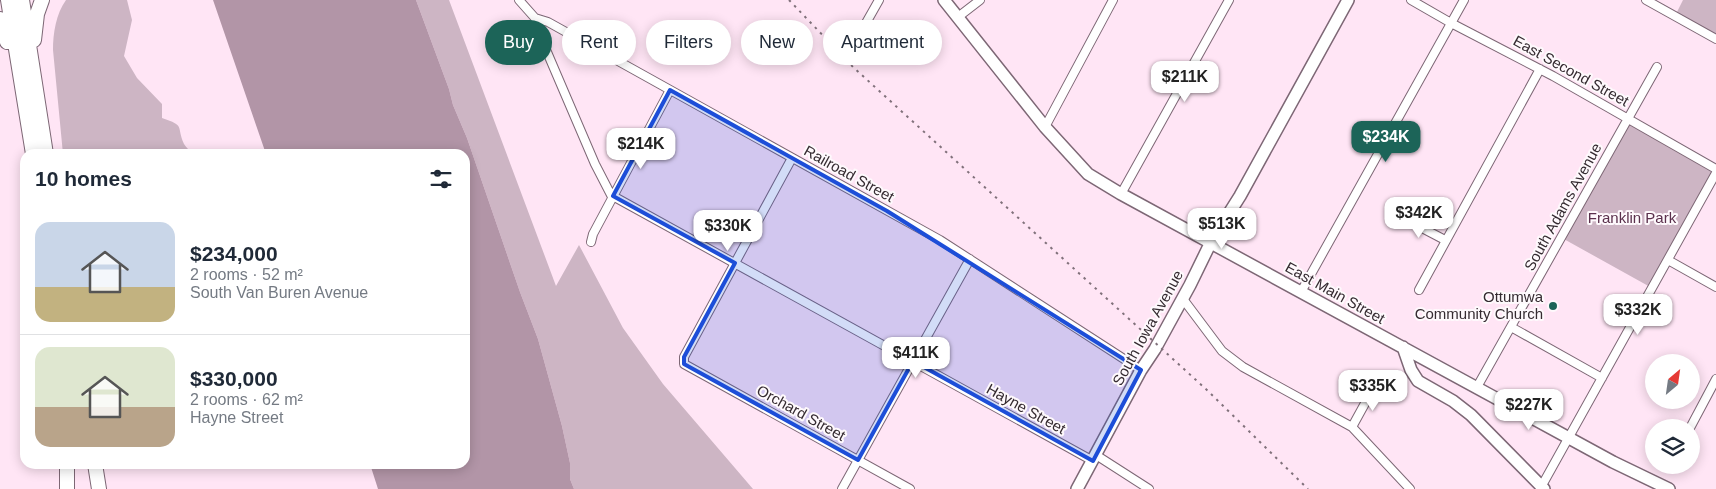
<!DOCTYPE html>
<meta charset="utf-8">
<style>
:root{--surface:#fff;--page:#f6f6f7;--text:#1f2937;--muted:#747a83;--line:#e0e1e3;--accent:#1c6458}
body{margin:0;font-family:Arial,sans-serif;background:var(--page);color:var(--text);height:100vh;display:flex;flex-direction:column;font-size:19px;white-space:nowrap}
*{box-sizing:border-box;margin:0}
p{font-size:16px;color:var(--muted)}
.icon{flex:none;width:28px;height:28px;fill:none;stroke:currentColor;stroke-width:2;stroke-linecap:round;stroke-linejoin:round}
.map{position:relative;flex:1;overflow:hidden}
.sheet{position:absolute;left:20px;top:149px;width:450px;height:320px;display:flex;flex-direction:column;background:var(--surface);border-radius:15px;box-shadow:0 2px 12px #0003}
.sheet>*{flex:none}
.banner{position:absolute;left:485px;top:20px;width:475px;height:45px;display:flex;gap:10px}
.needle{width:32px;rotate:29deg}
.fabs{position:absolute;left:1645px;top:354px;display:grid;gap:10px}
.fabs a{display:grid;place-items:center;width:55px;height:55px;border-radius:50%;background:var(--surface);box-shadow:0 2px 12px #0003;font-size:25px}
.price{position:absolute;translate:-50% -42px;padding:0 11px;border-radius:10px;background:#fff;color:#222;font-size:16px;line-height:32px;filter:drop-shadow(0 1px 2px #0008)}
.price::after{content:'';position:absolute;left:50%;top:30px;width:15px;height:11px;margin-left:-8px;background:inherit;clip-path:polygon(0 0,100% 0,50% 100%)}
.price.current{background:var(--accent);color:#fff}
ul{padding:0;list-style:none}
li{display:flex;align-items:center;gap:15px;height:125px;padding:0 15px}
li+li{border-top:1px solid var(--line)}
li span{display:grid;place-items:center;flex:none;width:140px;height:100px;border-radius:15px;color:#555}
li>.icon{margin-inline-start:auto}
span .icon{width:60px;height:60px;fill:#fffc;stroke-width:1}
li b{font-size:21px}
h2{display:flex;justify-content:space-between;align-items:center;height:60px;padding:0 15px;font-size:21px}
.chip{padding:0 18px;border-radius:22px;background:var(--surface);box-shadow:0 2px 12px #0003;font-size:18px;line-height:45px}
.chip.current{background:var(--accent);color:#fff}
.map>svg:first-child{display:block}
.green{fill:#cdb5c4}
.water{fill:#b295a7}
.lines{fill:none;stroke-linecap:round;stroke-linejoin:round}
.street-casing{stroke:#7d6775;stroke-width:10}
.secondary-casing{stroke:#7d6775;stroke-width:14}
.highway-casing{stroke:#7d6775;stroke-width:16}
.street{stroke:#fff;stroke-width:8}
.secondary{stroke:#fff;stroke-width:11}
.highway{stroke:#fff;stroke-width:14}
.rail{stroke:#81717b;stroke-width:2;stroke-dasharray:2.5 5;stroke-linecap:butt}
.marked{fill:#1d4ed8;fill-opacity:0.2;stroke:#1d4ed8;stroke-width:4;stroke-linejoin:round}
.poi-dot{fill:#1c6458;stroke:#fef9fc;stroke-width:2}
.labels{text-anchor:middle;stroke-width:4;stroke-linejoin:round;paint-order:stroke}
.street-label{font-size:15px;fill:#352b31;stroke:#fef9fc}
.park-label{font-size:15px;fill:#5a304c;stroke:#fef9fc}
.poi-label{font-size:15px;fill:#352b31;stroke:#fef9fc;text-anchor:end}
</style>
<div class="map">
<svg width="1716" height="489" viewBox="0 0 1716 489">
<rect width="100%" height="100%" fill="#ffe5f5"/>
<path class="green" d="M66 0H127L132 20 124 56 137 78 162 104V118C186 126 176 126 184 144 186 147 190 151 192 154H63L53 50C53 33 56 14 66 0Z
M416 0H449L556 286 579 245 623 328 663 384 753 489H574L570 479V463L562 426 538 339 520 292 467 138 453 105 449 89Z
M1683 0H1716V39L1675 16Z
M1628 119 1716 169 1652 288 1562 238Z"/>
<path class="water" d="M213 0H416L449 89 453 105 467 138 520 292 538 339 562 426 570 463V479L574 489H378L370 464H465V154H266Z"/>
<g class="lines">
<g class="street-casing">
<path id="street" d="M519 0 535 18 544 45 595 164 611 195 1093 461
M1411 0 1451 23 1553 76 1716 169
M1646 0 1716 39
M958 17 980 0
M535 18 548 22 940 240 1141 370
M866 23 879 0
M1045 127 1113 0
M792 158 684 357V364L910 489
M1121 194 1229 0
M1403 218 1445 240
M591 242 593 234 670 90
M1668 260 1716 287
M1419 290 1540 69
M1301 292 1464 0
M1183 299 1222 351 1243 367 1352 427 1410 489
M1511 327 1602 378
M1477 387 1657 67
M1352 427 1374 387
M1690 428 1716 379
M1096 455 1149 489
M1670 466V465
M842 489 970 259
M1540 489 1716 173"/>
</g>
<g class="secondary-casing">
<path id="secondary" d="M944 0 1045 127 1088 174 1121 194 1613 462 1669 489
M1403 347 1411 370 1418 381 1453 401 1471 415 1544 489
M1077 489 1141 370 1155 349 1190 285 1211 242 1240 196 1348 0"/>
</g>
<g class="highway-casing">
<path id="highway" d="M8 0 33 154
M22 0 46 154
M0 19 7 42
M34 40 37 14 42 0
M95 464 99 489
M67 489V464"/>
</g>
<use href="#street" class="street"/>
<use href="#secondary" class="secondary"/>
<use href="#highway" class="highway"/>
<path class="rail" d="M789 0 853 67 1208 391 1308 489"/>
</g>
<path class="marked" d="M670 90 887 211 1141 370 1093 461 913 361 858 460 684 364V357L735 263 613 196Z"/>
<circle class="poi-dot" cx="1553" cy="306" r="5"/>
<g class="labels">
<g class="street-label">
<text transform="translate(1571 71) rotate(29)" y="5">East Second Street</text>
<text transform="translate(849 174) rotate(29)" y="5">Railroad Street</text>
<text transform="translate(1563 207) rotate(-61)" y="5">South Adams Avenue</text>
<text transform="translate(1335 293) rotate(29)" y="5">East Main Street</text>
<text transform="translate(1148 328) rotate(-61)" y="5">South Iowa Avenue</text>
<text transform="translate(1026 409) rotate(29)" y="5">Hayne Street</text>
<text transform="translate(801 413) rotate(29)" y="5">Orchard Street</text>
</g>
<g class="park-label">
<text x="1632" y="223">Franklin Park</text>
</g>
<g class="poi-label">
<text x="1543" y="302">Ottumwa<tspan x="1543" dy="17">Community Church</tspan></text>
</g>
</g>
</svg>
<div class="fabs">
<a><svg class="needle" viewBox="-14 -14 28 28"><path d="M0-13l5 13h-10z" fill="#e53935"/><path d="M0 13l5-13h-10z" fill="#747a83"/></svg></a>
<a><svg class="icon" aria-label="layers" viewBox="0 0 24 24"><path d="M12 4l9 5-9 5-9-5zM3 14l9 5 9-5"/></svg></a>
</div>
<b class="price" style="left:1185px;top:103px">$211K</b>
<b class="price current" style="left:1386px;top:163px">$234K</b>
<b class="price" style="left:641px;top:170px">$214K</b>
<b class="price" style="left:1419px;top:239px">$342K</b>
<b class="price" style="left:1222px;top:250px">$513K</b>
<b class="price" style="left:728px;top:252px">$330K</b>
<b class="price" style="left:1638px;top:336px">$332K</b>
<b class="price" style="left:916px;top:379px">$411K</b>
<b class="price" style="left:1373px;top:412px">$335K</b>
<b class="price" style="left:1529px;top:431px">$227K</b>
<div class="banner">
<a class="chip current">Buy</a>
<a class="chip">Rent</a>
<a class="chip">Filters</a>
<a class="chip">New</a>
<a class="chip">Apartment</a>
</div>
<section class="sheet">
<h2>10 homes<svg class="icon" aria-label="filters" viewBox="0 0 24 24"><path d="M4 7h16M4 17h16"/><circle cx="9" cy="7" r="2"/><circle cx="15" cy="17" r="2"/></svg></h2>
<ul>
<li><span style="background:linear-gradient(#c9d6e8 65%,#c2b280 0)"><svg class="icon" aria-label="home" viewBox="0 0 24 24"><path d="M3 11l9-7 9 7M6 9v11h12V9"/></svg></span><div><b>$234,000</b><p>2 rooms · 52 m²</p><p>South Van Buren Avenue</p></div></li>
<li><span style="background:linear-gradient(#dfe7d0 60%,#b9a48a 0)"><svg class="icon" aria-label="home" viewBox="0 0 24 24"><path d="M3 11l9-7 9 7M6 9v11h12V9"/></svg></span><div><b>$330,000</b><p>2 rooms · 62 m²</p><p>Hayne Street</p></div></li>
</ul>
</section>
</div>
